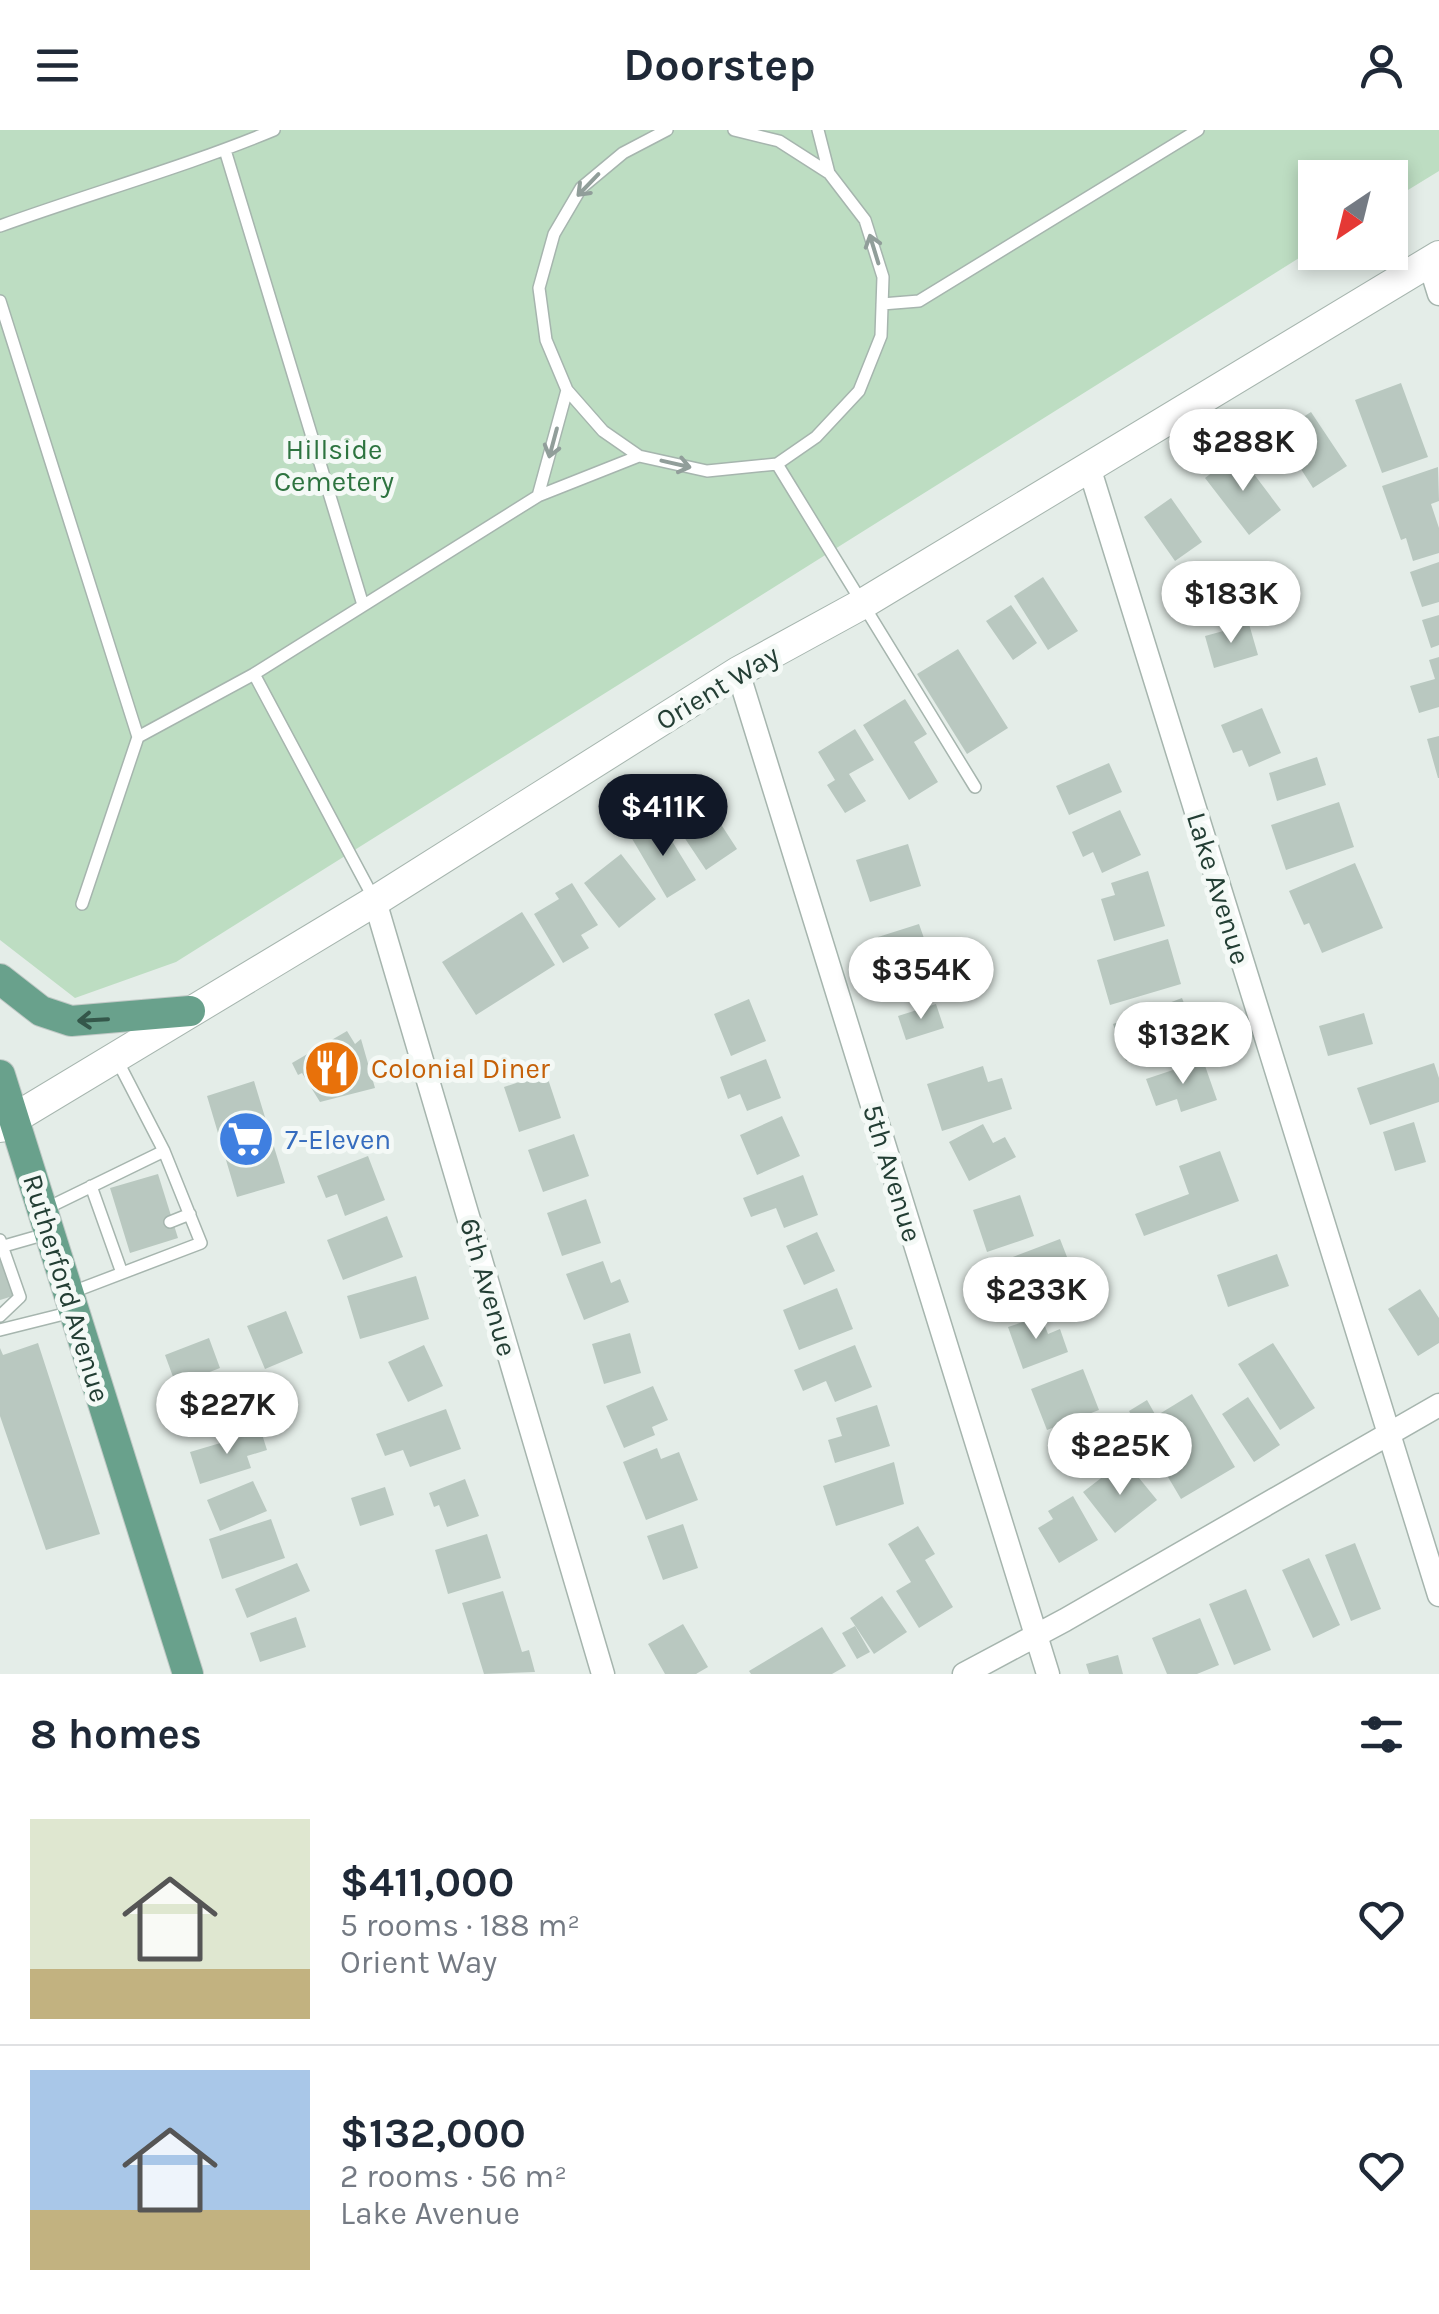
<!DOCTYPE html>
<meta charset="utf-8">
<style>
:root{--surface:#fff;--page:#f2f2f3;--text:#1f2937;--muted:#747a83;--line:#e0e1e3;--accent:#111827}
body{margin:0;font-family:Karla,sans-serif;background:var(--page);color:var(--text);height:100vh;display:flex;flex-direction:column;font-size:38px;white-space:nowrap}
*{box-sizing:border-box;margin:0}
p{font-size:32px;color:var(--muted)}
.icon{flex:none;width:55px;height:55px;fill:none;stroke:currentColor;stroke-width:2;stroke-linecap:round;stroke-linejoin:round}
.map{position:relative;height:1544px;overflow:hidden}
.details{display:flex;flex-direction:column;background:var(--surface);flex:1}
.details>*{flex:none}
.needle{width:65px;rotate:215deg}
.fabs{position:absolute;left:1298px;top:30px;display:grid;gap:20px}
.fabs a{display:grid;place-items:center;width:110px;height:110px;border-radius:0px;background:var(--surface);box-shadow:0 5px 15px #0003;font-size:50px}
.price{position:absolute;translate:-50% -85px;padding:0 22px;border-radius:35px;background:#fff;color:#222;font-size:32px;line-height:65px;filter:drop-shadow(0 2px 5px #0008)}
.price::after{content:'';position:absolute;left:50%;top:60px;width:30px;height:22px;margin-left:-15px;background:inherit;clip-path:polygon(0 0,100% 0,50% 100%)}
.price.on{background:var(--accent);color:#fff}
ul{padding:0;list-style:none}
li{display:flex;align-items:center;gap:30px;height:250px;padding:0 30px}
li+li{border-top:2px solid var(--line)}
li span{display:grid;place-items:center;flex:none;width:280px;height:200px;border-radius:0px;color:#555}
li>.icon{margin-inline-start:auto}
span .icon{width:120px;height:120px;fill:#fffc;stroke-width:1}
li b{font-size:42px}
h2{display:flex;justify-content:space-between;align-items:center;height:120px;padding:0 30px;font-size:42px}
header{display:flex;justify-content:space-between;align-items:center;height:130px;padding:0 30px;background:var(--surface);font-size:45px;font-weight:700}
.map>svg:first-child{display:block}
.green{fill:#bdddc2}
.building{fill:#b9c8c0}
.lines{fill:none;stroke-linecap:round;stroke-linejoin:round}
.service-casing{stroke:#a6b5ae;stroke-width:14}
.minor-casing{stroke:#a6b5ae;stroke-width:25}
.tertiary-casing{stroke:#a6b5ae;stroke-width:32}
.primary-casing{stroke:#c1c9c6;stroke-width:32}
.service{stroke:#fff;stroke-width:11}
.minor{stroke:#fff;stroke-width:22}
.tertiary{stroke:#fff;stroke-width:30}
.primary{stroke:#69a18c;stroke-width:30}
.oneway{stroke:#919e9a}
.oneway2{stroke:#34574a}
.labels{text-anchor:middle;stroke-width:10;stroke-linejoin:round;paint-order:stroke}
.park-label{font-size:28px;fill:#2e7440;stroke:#f4f9f6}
.street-label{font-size:28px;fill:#233e34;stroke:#f4f9f6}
.food-label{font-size:28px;fill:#c56008;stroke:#f4f9f6;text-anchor:start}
.shop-label{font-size:28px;fill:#366cbe;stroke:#f4f9f6;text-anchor:start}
</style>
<header><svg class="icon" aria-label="menu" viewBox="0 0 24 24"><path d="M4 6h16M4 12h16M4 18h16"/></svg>Doorstep<svg class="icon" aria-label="person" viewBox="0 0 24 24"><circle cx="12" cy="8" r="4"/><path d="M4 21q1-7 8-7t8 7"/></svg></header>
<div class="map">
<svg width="1439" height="1544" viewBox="0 0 1439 1544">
<rect width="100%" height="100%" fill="#e4ede8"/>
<path class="green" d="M0 0H1439V41L1390 71V48H1315V118L176 832 75 868 0 810Z"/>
<path class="building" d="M1401 253 1428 327 1382 343 1355 270Z
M1311 282 1347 336 1313 358 1278 303Z
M1238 323 1281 380 1249 405 1205 348Z
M1438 337 1439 371 1431 374 1439 398V423L1413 431 1406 408 1401 410 1382 356Z
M1171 368 1202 412 1175 431 1144 387Z
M1439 432V472L1422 477 1410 442Z
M1043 447 1078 501 1048 520 1014 466Z
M1011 475 1037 513 1013 530 986 491Z
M1439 485V515L1431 518 1422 490Z
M1249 494 1258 525 1214 538 1205 506Z
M958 519 1008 598 967 624 917 544Z
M1439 527V577L1419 583 1410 556 1435 549 1429 530Z
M905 569 927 604 914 612 938 652 909 670 863 595Z
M1262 578 1281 623 1249 637 1242 620 1233 623 1221 595Z
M855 599 874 630 849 644 866 671 845 683 827 655 835 650 818 622Z
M1439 606V648H1438L1427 609Z
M1317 627 1326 655 1277 671 1269 643Z
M1109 633 1122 662 1069 685 1056 656Z
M702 665 737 719 706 740 670 686Z
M1339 672 1354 717 1286 740 1271 695Z
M1120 680 1141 725 1102 743 1093 722 1083 727 1072 702Z
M659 690 696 750 667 768 631 707Z
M908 714 921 756 870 772 856 730Z
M621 724 656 769 619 798 584 753Z
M1355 733 1383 798 1322 823 1309 793 1304 795 1289 761Z
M1148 741 1165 796 1114 811 1101 769 1115 765 1111 753Z
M572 753 598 795 581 805 589 818 563 833 534 784 559 769 555 763Z
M522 782 555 835 476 885 442 832Z
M919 794 939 851 897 865 878 807Z
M1168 809 1181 854 1110 875 1097 830Z
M1182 868 1196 905 1126 931 1113 894Z
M749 869 766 911 731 926 714 884Z
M936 874 944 898 906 910 898 886Z
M1364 883 1373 914 1328 926 1319 896Z
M347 901 355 914 361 909 375 958 320 972 302 943 298 945 292 933Z
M766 929 781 968 747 981 740 964 728 969 720 947Z
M1203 930 1217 970 1181 982 1177 969 1156 976 1146 949Z
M1434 933 1439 948V972L1370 995 1357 958Z
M983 936 988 952 1002 948 1012 979 942 1001 927 954Z
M546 943 561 988 519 1002 504 957Z
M254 951 285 1053 237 1067 207 966Z
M782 986 800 1026 757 1045 740 1005Z
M1414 992 1426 1032 1395 1041 1383 1002Z
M983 994 993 1013 1005 1007 1016 1027 969 1051 949 1012Z
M574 1004 589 1046 543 1062 528 1020Z
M1220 1021 1239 1071 1144 1106 1135 1084 1189 1064 1179 1036Z
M368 1026 385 1070 345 1086 337 1064 326 1068 317 1046Z
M158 1044 178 1108 130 1123 110 1058Z
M803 1045 818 1085 784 1098 776 1078 751 1087 743 1068Z
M1020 1065 1034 1106 987 1122 973 1080Z
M586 1069 601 1113 562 1126 547 1083Z
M387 1086 403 1127 343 1150 327 1110Z
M817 1102 835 1141 804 1155 786 1116Z
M1060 1109 1076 1150 1008 1176 992 1135Z
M1277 1124 1289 1156 1228 1177 1217 1145Z
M0 1126 13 1166 0 1170Z
M603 1131 611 1153 620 1149 629 1172 584 1190 566 1144Z
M416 1146 429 1189 360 1209 347 1166Z
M837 1158 853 1199 799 1220 783 1180Z
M1420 1159 1439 1188V1213L1418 1226 1388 1179Z
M286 1181 303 1223 265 1239 247 1196Z
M1041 1186 1048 1204 1060 1199 1068 1222 1023 1239 1008 1197Z
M630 1203 641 1243 604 1254 592 1214Z
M209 1208 220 1238 176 1255 165 1225Z
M38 1213 100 1404 46 1420 0 1286V1218L3 1225Z
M1273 1213 1315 1278 1280 1300 1238 1234Z
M424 1215 443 1256 408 1272 388 1232Z
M855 1215 872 1257 835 1272 826 1251 803 1261 794 1240Z
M1083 1239 1099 1280 1047 1300 1031 1259Z
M653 1256 668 1290 652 1297 655 1305 624 1318 606 1276Z
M239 1257 250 1285 187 1307 177 1279Z
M1192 1264 1235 1337 1181 1369 1129 1281 1147 1270 1156 1286Z
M1248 1267 1280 1315 1254 1332 1222 1284Z
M877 1275 890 1316 835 1333 828 1310 842 1306 836 1288Z
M446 1279 461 1319 410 1337 403 1320 385 1326 376 1304Z
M261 1301 267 1320 247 1326 251 1338 200 1354 190 1322Z
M657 1318 661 1329 679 1322 698 1370 646 1390 623 1332Z
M894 1332 904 1374 836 1396 823 1356Z
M1130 1337 1157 1370 1115 1403 1083 1362 1109 1342 1115 1349Z
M465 1349 479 1386 447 1397 439 1375 434 1377 429 1363Z
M253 1351 267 1381 220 1401 207 1370Z
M385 1357 394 1385 360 1396 351 1368Z
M1073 1366 1098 1410 1059 1433 1038 1398 1053 1389 1048 1381Z
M271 1389 285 1428 222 1449 209 1409Z
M683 1394 698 1438 663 1450 647 1406Z
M918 1396 935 1424 925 1430 953 1477 919 1498 896 1461 911 1452 888 1414Z
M487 1404 501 1448 448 1464 435 1420Z
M1355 1413 1381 1479 1351 1491 1325 1425Z
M1309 1428 1340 1495 1313 1508 1282 1440Z
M297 1433 310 1461 247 1488 235 1459Z
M1246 1459 1271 1520 1234 1535 1209 1474Z
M503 1461 522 1522 529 1520 535 1542 484 1544 462 1473Z
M882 1466 907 1502 874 1524 850 1488Z
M296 1487 306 1517 260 1532 250 1503Z
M1200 1488 1219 1535 1197 1544H1167L1152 1508Z
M683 1494 708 1537 696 1544H665L648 1514Z
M855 1496 870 1522 857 1529 842 1503Z
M822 1497 846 1536 832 1544H751L749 1541Z
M1118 1525 1123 1544H1089L1086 1534Z"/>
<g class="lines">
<g class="service-casing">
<path id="service" d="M667 0 623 23 581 58 554 104 539 158 546 210 567 260 603 301 639 326 707 341 777 334 816 307 859 261 881 206 883 147 865 90 829 43 779 11 734 0
M818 0 829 43
M225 20 363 475
M0 96C91 63 185 37 274 0
M0 171 138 607 254 544
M882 174 919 171 1198 0
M777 334 975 657
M538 366 567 260
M373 767 254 544 538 366 639 326
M82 774 138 607
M91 1056 122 1143
M43 1080 164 1021
M170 1092 190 1084
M0 1110 20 1167 0 1186
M4 1116 46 1104
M70 1163 201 1113 164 1021 117 930
M0 1200 72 1182"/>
</g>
<g class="minor-casing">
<path id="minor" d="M1429 132 1439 164
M1089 337 1439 1465
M738 542 1048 1544
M375 771 603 1544
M964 1544 1065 1490 1439 1275"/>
</g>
<g class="tertiary-casing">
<path id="tertiary" d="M0 997 375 771 738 542 864 473 1439 126"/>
</g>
<g class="primary-casing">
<path id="primary" d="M0 849 41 881 71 891 190 881
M0 945 188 1544"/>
</g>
<use href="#service" class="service"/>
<use href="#minor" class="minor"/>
<use href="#tertiary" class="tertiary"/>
<use href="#primary" class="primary"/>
</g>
<defs><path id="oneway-shaft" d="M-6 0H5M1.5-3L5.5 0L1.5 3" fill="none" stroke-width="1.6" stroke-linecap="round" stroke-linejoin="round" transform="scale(2.5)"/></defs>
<g class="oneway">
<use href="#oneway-shaft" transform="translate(588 55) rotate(134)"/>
<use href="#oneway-shaft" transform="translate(874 119) rotate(-107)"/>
<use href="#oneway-shaft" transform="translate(553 313) rotate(105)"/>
<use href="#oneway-shaft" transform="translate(676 334) rotate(13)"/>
</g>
<use class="oneway2" href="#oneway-shaft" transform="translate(93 890) rotate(177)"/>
<defs>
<g id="restaurant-disc" transform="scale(2.875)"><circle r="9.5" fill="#e8710a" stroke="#f4f9f6"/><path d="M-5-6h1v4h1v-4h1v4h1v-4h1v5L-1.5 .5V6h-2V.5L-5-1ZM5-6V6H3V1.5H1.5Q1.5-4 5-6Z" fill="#fff"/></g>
<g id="supermarket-disc" transform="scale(2.875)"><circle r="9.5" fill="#3f7fe0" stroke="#f4f9f6"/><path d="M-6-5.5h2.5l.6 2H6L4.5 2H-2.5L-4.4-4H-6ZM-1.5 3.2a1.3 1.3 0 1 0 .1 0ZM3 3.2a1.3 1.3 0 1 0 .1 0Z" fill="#fff"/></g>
</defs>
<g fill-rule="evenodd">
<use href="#restaurant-disc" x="332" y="938"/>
<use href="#supermarket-disc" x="246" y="1009"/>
</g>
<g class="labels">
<g class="park-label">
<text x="334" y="329">Hillside<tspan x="334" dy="32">Cemetery</tspan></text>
</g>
<g class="street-label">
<text transform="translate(717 557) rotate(-31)" y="10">Orient Way</text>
<text transform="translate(1219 758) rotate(73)" y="10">Lake Avenue</text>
<text transform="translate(893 1043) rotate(73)" y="10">5th Avenue</text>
<text transform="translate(489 1157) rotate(74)" y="10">6th Avenue</text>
<text transform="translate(67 1158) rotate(73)" y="10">Rutherford Avenue</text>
</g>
<g class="food-label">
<text x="371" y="948">Colonial Diner</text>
</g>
<g class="shop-label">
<text x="285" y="1019">7-Eleven</text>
</g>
</g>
</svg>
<div class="fabs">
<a><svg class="needle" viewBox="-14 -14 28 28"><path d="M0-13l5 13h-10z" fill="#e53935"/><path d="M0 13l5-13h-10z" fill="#747a83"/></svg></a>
</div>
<b class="price" style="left:1243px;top:364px">$288K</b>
<b class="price" style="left:1231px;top:516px">$183K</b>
<b class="price on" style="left:663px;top:729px">$411K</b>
<b class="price" style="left:921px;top:892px">$354K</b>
<b class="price" style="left:1183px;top:957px">$132K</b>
<b class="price" style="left:1036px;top:1212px">$233K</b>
<b class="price" style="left:227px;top:1327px">$227K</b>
<b class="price" style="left:1120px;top:1368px">$225K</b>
</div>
<section class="details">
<h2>8 homes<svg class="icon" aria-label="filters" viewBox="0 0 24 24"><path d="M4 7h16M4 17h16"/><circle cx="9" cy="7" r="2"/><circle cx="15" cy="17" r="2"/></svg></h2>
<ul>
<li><span style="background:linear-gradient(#dfe7d0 75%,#c2b280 0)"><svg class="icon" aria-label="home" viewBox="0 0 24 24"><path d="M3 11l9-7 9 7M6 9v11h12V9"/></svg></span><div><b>$411,000</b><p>5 rooms · 188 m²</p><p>Orient Way</p></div><svg class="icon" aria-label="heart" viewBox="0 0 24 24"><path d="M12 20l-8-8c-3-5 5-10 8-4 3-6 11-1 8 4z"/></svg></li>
<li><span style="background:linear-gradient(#a9c7e8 70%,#c2b280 0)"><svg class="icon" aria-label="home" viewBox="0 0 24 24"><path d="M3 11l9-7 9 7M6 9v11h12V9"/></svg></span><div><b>$132,000</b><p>2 rooms · 56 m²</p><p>Lake Avenue</p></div><svg class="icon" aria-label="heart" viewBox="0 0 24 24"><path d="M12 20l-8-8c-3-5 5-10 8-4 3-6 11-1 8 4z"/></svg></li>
</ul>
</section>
